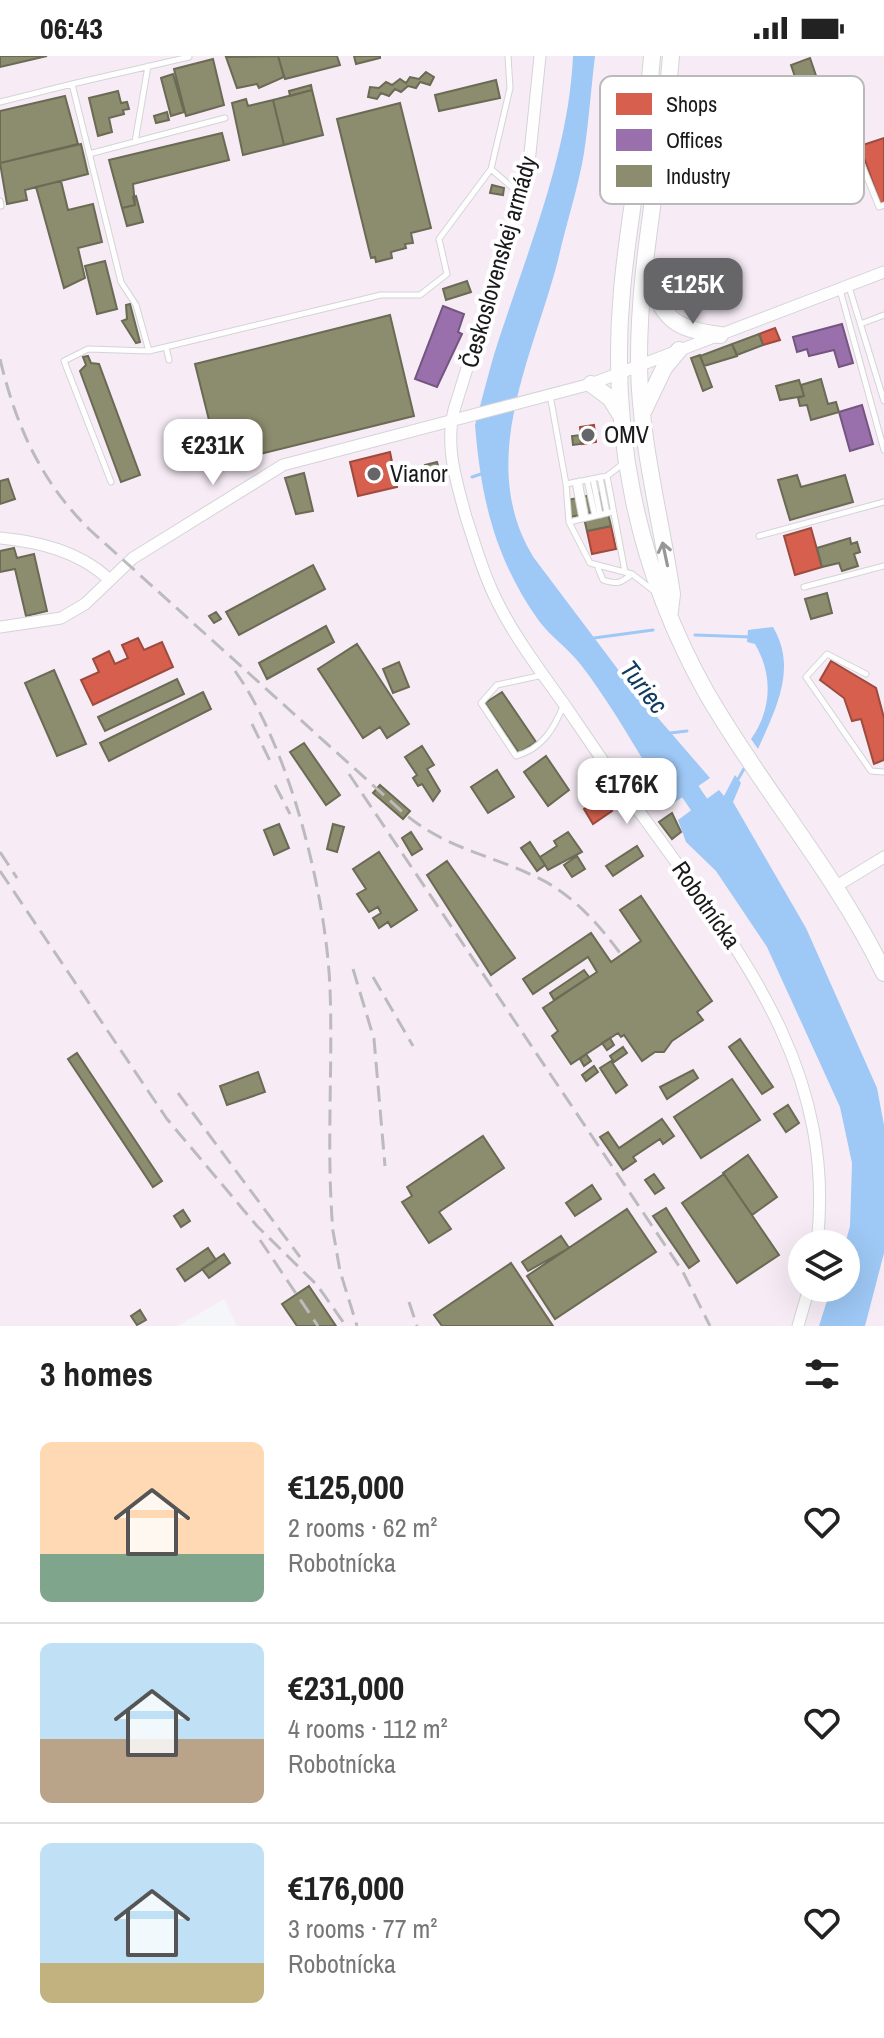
<!DOCTYPE html>
<meta charset="utf-8">
<style>
:root{--surface:#fff;--page:#f2f2f2;--text:#222;--muted:#767676;--line:#e0e0e0;--accent:#666669}
body{margin:0;font-family:"Archivo Narrow",sans-serif;background:var(--page);color:var(--text);height:100vh;display:flex;flex-direction:column;font-size:30px;white-space:nowrap}
*{box-sizing:border-box;margin:0}
p{font-size:26px;color:var(--muted)}
.icon{flex:none;width:44px;height:44px;fill:none;stroke:currentColor;stroke-width:2;stroke-linecap:round;stroke-linejoin:round}
.map{position:relative;height:1270px;overflow:hidden}
.side{display:flex;flex-direction:column;background:var(--surface);flex:1}
.side>*{flex:none}
.tools{position:absolute;left:788px;top:1174px;display:grid;gap:16px}
.tools a{display:grid;place-items:center;width:72px;height:72px;border-radius:50%;background:var(--surface);box-shadow:0 8px 32px #0002;font-size:40px}
.price{position:absolute;translate:-50% -68px;padding:0 18px;border-radius:16px;background:#fff;color:#222;font-size:26px;line-height:52px;filter:drop-shadow(0 2px 4px #0008)}
.price::after{content:'';position:absolute;left:50%;top:48px;width:24px;height:18px;margin-left:-12px;background:inherit;clip-path:polygon(0 0,100% 0,50% 100%)}
.price.on{background:var(--accent);color:#fff}
ul{padding:0;list-style:none}
li{display:flex;align-items:center;gap:24px;height:200px;padding:0 40px}
li+li{border-top:2px solid var(--line)}
li span{display:grid;place-items:center;flex:none;width:224px;height:160px;border-radius:12px;color:#555}
li>.icon{margin-inline-start:auto}
span .icon{width:96px;height:96px;fill:#fffc;stroke-width:1}
li b{font-size:34px}
h2{display:flex;justify-content:space-between;align-items:center;height:96px;padding:0 40px;font-size:34px}
.status{display:flex;justify-content:space-between;align-items:center;height:56px;padding:0 40px;background:var(--surface);direction:ltr}
.status svg{height:22px;fill:currentColor}
.map>svg:first-child{display:block}
.industrial{fill:#f7ecf6;fill-rule:evenodd}
.water{fill:#9ec8f5}
.shops{fill:#d6604d;stroke:#9d4b3e;stroke-width:2}
.offices{fill:#9970ab;stroke:#735680;stroke-width:2}
.industry{fill:#8c8c6e;stroke:#6a6a55;stroke-width:2}
.lines{fill:none;stroke-linecap:round;stroke-linejoin:round}
.stream{stroke:#9ec8f5;stroke-width:3}
.river{stroke:#9ec8f5;stroke-width:20}
.lane-casing{stroke:#d3d4d6;stroke-width:7}
.street-casing{stroke:#d3d4d6;stroke-width:13}
.primary-casing{stroke:#d3d4d6;stroke-width:18}
.lane{stroke:#fefefe;stroke-width:5}
.street{stroke:#fefefe;stroke-width:11}
.primary{stroke:#fefefe;stroke-width:16}
.rail{stroke:#bbbbbd;stroke-width:3;stroke-dasharray:16 8;stroke-linecap:butt}
.oneway{stroke:#979798}
.poi-dot{fill:#666669;stroke:#fff;stroke-width:3}
.labels{text-anchor:middle;stroke-width:8;stroke-linejoin:round;paint-order:stroke}
.street-label{font-size:24px;fill:#19191b;stroke:#fff}
.poi-label{font-size:24px;fill:#19191b;stroke:#fff;text-anchor:start}
.water-label{font-size:26px;font-style:italic;fill:#0f3b62;stroke:#fff}
.key{fill:#fff;stroke:#bababb;stroke-width:2}
.key-label{font-size:22px;fill:#19191b}
</style>
<div class="status"><b>06:43</b><svg viewBox="0 0 49 12"><path d="M0 12V9h3v3zM5 12V6h3v6zM10 12V3h3v9zM15 12V0h3v12zM26 1h20v11H26zM47 4h2v5h-2z"/></svg></div>
<div class="map">
<svg width="884" height="1270" viewBox="0 0 884 1270">
<rect width="100%" height="100%" fill="#f5f6f9"/>
<path class="industrial" d="M0 0H884V1270H237L224 1243 178 1270H0ZM802 1188H846V1232H802Z"/>
<path class="water" d="M573 0H595C591 32 589 65 584 97 578 133 566 168 558 204 533 301 475 407 534 502L632 632 710 722 671 749C641 703 615 653 581 609 569 593 551 581 539 565 495 503 481 443 475 369 484 337 491 305 502 274 531 186 569 93 573 0Z
M773 571C798 613 775 654 758 693L751 683C772 653 773 619 755 588L747 586 748 574Z
M735 719 741 727 733 746 806 872 877 1032 884 1069V1197L865 1270H819L831 1232H846L845 1188 850 1170 852 1107 840 1051 767 891 716 815 686 786 678 764 719 734 724 740Z"/>
<path class="shops" d="M884 82V146L880 147 860 90Z
M775 272 780 284 763 289 759 278Z
M594 369 596 386 582 388 580 371Z
M390 396 397 431 358 440 350 406Z
M611 470 616 493 592 498 587 475Z
M811 472 822 511 795 519 784 480Z
M138 582 144 594 162 586 173 611 93 649 81 624 99 616 93 603 109 595 115 608 128 602 122 589Z
M831 605 876 632 884 662V704L874 708 861 663 852 665 844 642 820 624Z
M602 741 612 755 593 768 584 753Z"/>
<path class="offices" d="M443 250 464 258 458 276 462 278 437 331 415 323Z
M842 268 853 307 839 311 834 294 809 300 807 293 797 296 793 281Z
M862 349 873 388 850 395 839 356Z"/>
<path class="industry" d="M0 0H47L0 11Z
M278 0 284 21 259 32 257 28 237 32 226 1Z
M278 0H337L340 9 285 23Z
M354 0H380V2L356 8Z
M810 2 826 49 807 56 791 9Z
M213 3 224 49 186 60 174 13Z
M426 16 434 21 430 29 420 26 416 32 408 30 401 36 395 33 389 40 381 37 377 43 368 41 370 31 379 32 386 26 392 29 400 23 406 27 410 21 419 23Z
M173 18 184 56 171 60 161 22Z
M496 24 500 42 439 55 435 39Z
M311 29 312 34 290 40 289 35Z
M312 34 323 79 284 89 273 44Z
M118 35 121 47 127 46 129 53 123 54 124 58 109 62 112 76 98 80 89 42Z
M65 40 78 88 0 107V55Z
M246 43 248 50 273 44 284 89 243 99 232 47Z
M400 47 431 172 411 177 413 187 405 188 406 192 391 196 392 202 376 206 375 201 371 202 337 63Z
M167 56 169 64 156 67 154 60Z
M222 77 229 104 133 128 135 149 122 152 109 104Z
M81 88 88 118 25 134 27 144 7 148 0 107Z
M61 125 68 154 93 148 102 186 78 192 85 222 64 232 36 131Z
M492 129 504 132 503 139 490 137Z
M136 140 143 166 127 170 122 152 135 149 133 141Z
M105 205 117 253 97 258 85 210Z
M467 225 471 236 446 244 443 233Z
M130 248 140 286 136 287 122 265 127 263 126 249Z
M390 259 414 360 220 408 195 308Z
M759 278 763 289 737 299 732 288Z
M732 288 737 300 704 310 700 300Z
M700 299 712 331 703 335 691 302Z
M88 300 91 307 99 308 140 419 121 426 80 315 86 309 83 301Z
M821 323 828 348 836 346 839 356 811 364 807 349 800 350 798 342 804 340 801 329Z
M799 324 804 340 780 344 776 330Z
M580 379 581 388 573 389 572 380Z
M437 406 442 425 430 428 425 409Z
M304 417 313 455 296 458 285 422Z
M797 419 801 431 845 419 853 446 790 464 778 424Z
M8 423 15 443 0 448V425Z
M605 436 608 453 571 461 568 444Z
M607 453 611 470 587 475 583 458Z
M850 482 851 488 857 486 860 496 854 498 858 510 842 515 839 507 822 511 817 492Z
M14 492 17 502 34 498 47 555 26 560 15 513 0 516V495Z
M313 509 325 533 239 579 226 556Z
M827 537 832 557 811 563 805 543Z
M216 556 221 563 214 567 209 560Z
M326 570 334 586 267 623 259 607Z
M357 588 409 668 387 682 380 671 363 682 318 613Z
M399 606 409 631 393 637 383 613Z
M54 614 86 688 57 700 25 627Z
M177 623 184 638 105 675 98 661Z
M203 636 211 653 109 705 100 687Z
M502 636 536 686 519 697 485 647Z
M304 687 340 739 326 749 290 696Z
M422 690 434 709 427 713 440 735 433 745 422 728 418 730 413 722 417 719 405 701Z
M546 700 569 734 548 750 524 716Z
M497 714 514 741 488 757 471 731Z
M380 729 410 755 403 763 373 737Z
M672 757 681 776 672 783 659 766Z
M279 768 289 792 274 799 264 774Z
M333 768 344 771 337 796 327 793Z
M411 776 422 793 412 799 402 782Z
M568 776 582 796 548 814 540 801 557 790 554 785Z
M530 786 545 809 537 815 521 792Z
M637 790 643 800 613 820 606 810Z
M379 796 417 854 391 871 388 866 379 872 373 862 381 857 378 851 369 856 357 838 366 833 353 813Z
M577 800 585 813 572 821 564 809Z
M447 805 515 902 491 919 427 819Z
M641 840 712 945 697 956 703 964 672 985 664 996H655L642 1005 624 979 621 981 618 977 571 1008 552 980 558 975 543 952 597 916 588 901 533 938 523 923 591 877 611 906 641 885 620 854Z
M584 914 589 921 554 944 550 937Z
M610 982 614 989 607 994 602 987Z
M740 983 773 1031 762 1038 729 991Z
M623 991 627 997 614 1006 610 1000Z
M77 997 162 1125 153 1131 68 1003Z
M586 998 591 1005 584 1010 580 1003Z
M611 1005 627 1029 616 1037 600 1012Z
M594 1010 598 1016 586 1025 582 1019Z
M693 1014 698 1022 667 1043 660 1031Z
M258 1016 265 1036 227 1049 220 1030Z
M732 1023 760 1064 701 1102 674 1061Z
M788 1049 799 1067 786 1076 774 1058Z
M662 1063 674 1080 663 1088 660 1083 633 1101 636 1105 623 1114 600 1081 608 1076 619 1092Z
M483 1080 504 1112 439 1156 451 1173 429 1187 402 1146 412 1140 407 1131Z
M748 1099 777 1141 752 1159 723 1117Z
M654 1118 664 1132 655 1138 645 1124Z
M724 1118 779 1199 737 1227 682 1147Z
M592 1129 601 1143 575 1160 566 1147Z
M666 1152 699 1205 689 1212 653 1160Z
M627 1153 656 1196 555 1263 527 1220Z
M183 1154 190 1165 181 1171 174 1160Z
M561 1180 569 1192 528 1215 522 1206Z
M208 1192 216 1204 185 1225 177 1213Z
M224 1198 230 1207 209 1222 202 1213Z
M511 1207 553 1270H442L434 1259Z
M309 1230 336 1270H297L282 1248Z
M140 1254 146 1264 137 1269 131 1260Z"/>
<g class="lines">
<path class="stream" d="M472 421 484 417
M695 579 751 581
M594 582 653 574
M670 677 687 675
M737 725 745 711"/>
<path class="river" d="M677 716 713 769"/>
<g class="lane-casing">
<path id="lane" d="M72 28 189 1
M0 46 72 28 121 226 136 249 149 295 381 239H420L447 218 439 183 491 113 521 139
M135 86 148 10
M89 98 225 62
M862 109 879 151 884 149
M491 113 510 32 508 0
M0 145 1 150
M849 231 884 345
M840 234 884 394
M863 267 884 259
M166 291 169 304
M550 339 566 428 569 466 590 507 632 518 654 535
M607 420 625 516
M600 421 607 457
M593 423 600 459
M587 424 595 460
M579 425 586 462
M111 426 64 305 88 293 149 295
M575 426 582 463
M566 428 607 420 624 407
M569 466 612 456
M759 480 884 446
M598 512 603 524C617 529 621 527 632 518
M804 531 884 510
M866 618 827 598 806 621 871 715 884 716
M543 619 497 629 481 647 516 700C542 693 554 673 564 648"/>
</g>
<g class="street-casing">
<path id="street" d="M540 0 528 117 454 354C445 391 456 424 466 461 475 488 482 515 495 541 513 579 539 613 564 648 590 686 616 725 644 762 740 895 837 1013 817 1188
M0 482C40 486 78 495 109 523
M0 571 61 562 85 548 133 502 283 409 591 328 884 216
M835 831 884 801
M798 1270 809 1232"/>
</g>
<g class="primary-casing">
<path id="primary" d="M652 0C646 79 629 155 622 234 609 375 637 513 706 636 761 732 836 817 884 917
M647 217C664 262 670 272 720 279
M591 328 610 342 620 358
M643 356 664 312 679 294
M670 555 672 538C661 462 640 387 639 309 638 205 663 103 671 0"/>
</g>
<use href="#lane" class="lane"/>
<use href="#street" class="street"/>
<use href="#primary" class="primary"/>
<path class="rail" d="M0 303C16 370 41 426 90 474L406 759C448 793 488 798 534 820 570 836 597 866 620 897
M235 615C290 692 326 838 330 932 333 1013 326 1095 333 1175L340 1215 357 1270
M252 668 273 711
M349 718 683 1216 710 1270
M275 729 290 758
M0 796 17 822
M0 815 167 1063 257 1170 317 1229 346 1270
M353 913 374 983 385 1110
M373 921 413 990
M178 1037 300 1201
M260 1184 318 1270
M409 1246 417 1270"/>
</g>
<defs><path id="oneway-shaft" d="M-6 0H5M1.5-3L5.5 0L1.5 3" fill="none" stroke-width="1.6" stroke-linecap="round" stroke-linejoin="round" transform="scale(2)"/></defs>
<use class="oneway" href="#oneway-shaft" transform="translate(665 498) rotate(-102)"/>
<g class="poi-dot">
<circle cx="588" cy="379" r="8"/>
<circle cx="374" cy="418" r="8"/>
</g>
<g class="labels">
<g class="street-label">
<text transform="translate(499 206) rotate(-74)" y="8">Československej armády</text>
<text transform="translate(706 849) rotate(55)" y="8">Robotnícka</text>
</g>
<g class="poi-label">
<text x="604" y="387">OMV</text>
<text x="390" y="426">Vianor</text>
</g>
<g class="water-label">
<text transform="translate(644 631) rotate(52)" y="9">Turiec</text>
</g>
</g>
<rect x="600" y="20" width="264" height="128" rx="12" class="key"/>
<rect x="616" y="37" width="36" height="22" fill="#d6604d"/>
<rect x="616" y="73" width="36" height="22" fill="#9970ab"/>
<rect x="616" y="109" width="36" height="22" fill="#8c8c6e"/>
<g class="key-label">
<text x="666" y="56">Shops</text>
<text x="666" y="92">Offices</text>
<text x="666" y="128">Industry</text>
</g>
</svg>
<div class="tools">
<a><svg class="icon" aria-label="layers" viewBox="0 0 24 24"><path d="M12 4l9 5-9 5-9-5zM3 14l9 5 9-5"/></svg></a>
</div>
<b class="price on" style="left:693px;top:270px">€125K</b>
<b class="price" style="left:213px;top:431px">€231K</b>
<b class="price" style="left:627px;top:770px">€176K</b>
</div>
<section class="side">
<h2>3 homes<svg class="icon" aria-label="filters" viewBox="0 0 24 24"><path d="M4 7h16M4 17h16"/><circle cx="9" cy="7" r="2"/><circle cx="15" cy="17" r="2"/></svg></h2>
<ul>
<li><span style="background:linear-gradient(#ffd9b3 70%,#7fa58c 0)"><svg class="icon" aria-label="home" viewBox="0 0 24 24"><path d="M3 11l9-7 9 7M6 9v11h12V9"/></svg></span><div><b>€125,000</b><p>2 rooms · 62 m²</p><p>Robotnícka</p></div><svg class="icon" aria-label="heart" viewBox="0 0 24 24"><path d="M12 20l-8-8c-3-5 5-10 8-4 3-6 11-1 8 4z"/></svg></li>
<li><span style="background:linear-gradient(#bfe0f5 60%,#b9a48a 0)"><svg class="icon" aria-label="home" viewBox="0 0 24 24"><path d="M3 11l9-7 9 7M6 9v11h12V9"/></svg></span><div><b>€231,000</b><p>4 rooms · 112 m²</p><p>Robotnícka</p></div><svg class="icon" aria-label="heart" viewBox="0 0 24 24"><path d="M12 20l-8-8c-3-5 5-10 8-4 3-6 11-1 8 4z"/></svg></li>
<li><span style="background:linear-gradient(#bfe0f5 75%,#c2b280 0)"><svg class="icon" aria-label="home" viewBox="0 0 24 24"><path d="M3 11l9-7 9 7M6 9v11h12V9"/></svg></span><div><b>€176,000</b><p>3 rooms · 77 m²</p><p>Robotnícka</p></div><svg class="icon" aria-label="heart" viewBox="0 0 24 24"><path d="M12 20l-8-8c-3-5 5-10 8-4 3-6 11-1 8 4z"/></svg></li>
</ul>
</section>
